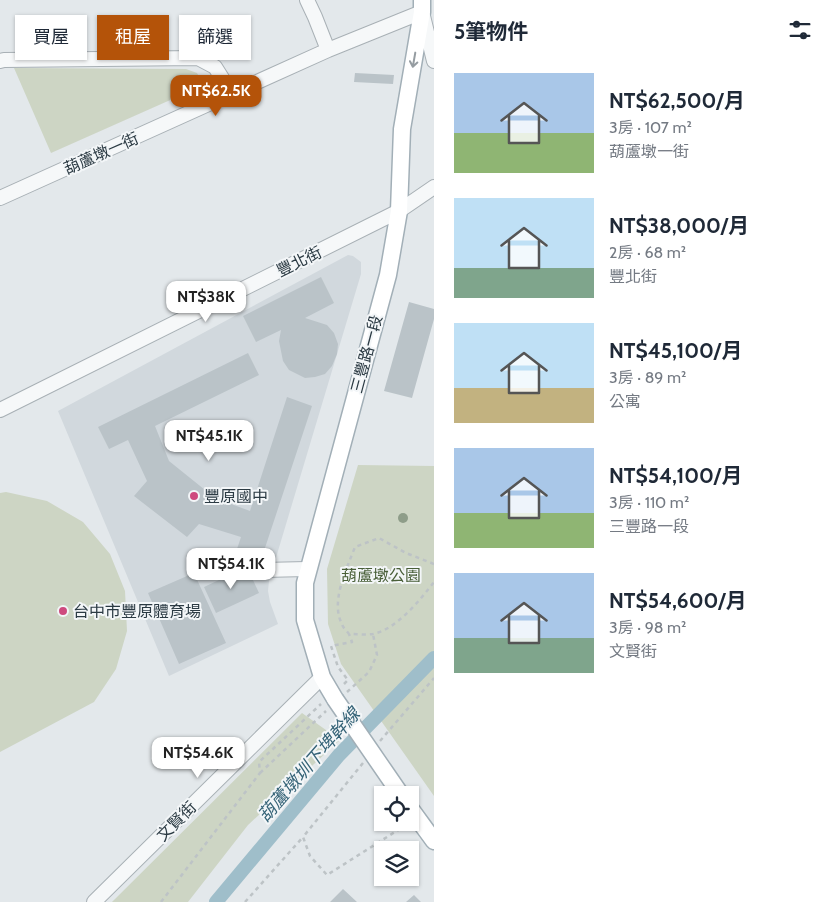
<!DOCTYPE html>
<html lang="zh-TW">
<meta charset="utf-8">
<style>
:root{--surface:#fff;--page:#f6f6f7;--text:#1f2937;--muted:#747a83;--accent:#b45309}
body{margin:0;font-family:Cabin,"Noto Sans TC",sans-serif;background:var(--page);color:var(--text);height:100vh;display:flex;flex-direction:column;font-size:19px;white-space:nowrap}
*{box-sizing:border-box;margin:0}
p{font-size:16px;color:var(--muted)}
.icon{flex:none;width:28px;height:28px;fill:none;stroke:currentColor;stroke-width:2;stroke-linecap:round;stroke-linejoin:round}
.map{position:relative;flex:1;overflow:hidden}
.drawer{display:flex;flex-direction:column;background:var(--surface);width:400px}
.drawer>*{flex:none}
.top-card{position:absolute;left:15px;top:15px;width:344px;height:45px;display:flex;gap:10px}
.fabs{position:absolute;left:374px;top:786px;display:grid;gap:10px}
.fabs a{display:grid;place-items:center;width:45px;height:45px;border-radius:0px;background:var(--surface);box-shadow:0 1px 4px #0004;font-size:25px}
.price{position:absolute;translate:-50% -42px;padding:0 11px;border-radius:10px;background:#fff;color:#222;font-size:16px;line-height:32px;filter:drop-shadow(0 1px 2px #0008)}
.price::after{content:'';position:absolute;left:50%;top:30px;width:15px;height:11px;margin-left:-8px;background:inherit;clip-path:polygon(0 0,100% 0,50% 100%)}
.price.active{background:var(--accent);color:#fff}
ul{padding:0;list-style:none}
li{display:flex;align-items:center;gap:15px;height:125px;padding:0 20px}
li span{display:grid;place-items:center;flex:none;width:140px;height:100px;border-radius:0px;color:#555}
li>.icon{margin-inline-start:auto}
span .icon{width:60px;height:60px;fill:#fffc;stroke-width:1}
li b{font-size:21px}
h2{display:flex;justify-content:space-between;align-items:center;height:60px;padding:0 20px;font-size:21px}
.pill{padding:0 18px;border-radius:0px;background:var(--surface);box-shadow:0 1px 4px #0004;font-size:18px;line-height:45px}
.pill.active{background:var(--accent);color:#fff}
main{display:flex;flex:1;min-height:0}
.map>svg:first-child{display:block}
.built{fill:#d1d8dd}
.green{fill:#cdd5c4}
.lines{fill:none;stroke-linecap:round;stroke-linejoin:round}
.canal{stroke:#9fbeca;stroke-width:14}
.building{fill:#bac3c8}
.minor-casing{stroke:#a8b0b5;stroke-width:16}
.major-casing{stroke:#a2afb7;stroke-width:19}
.path{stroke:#bdc3c6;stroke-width:2.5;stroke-dasharray:4 4;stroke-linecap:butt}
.minor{stroke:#f6f8f9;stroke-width:14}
.major{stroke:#fff;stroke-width:16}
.major-bridge-casing{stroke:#a2afb7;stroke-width:19;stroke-linecap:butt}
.major-bridge{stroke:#fff;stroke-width:16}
.tree{fill:#8e9d89}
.oneway{stroke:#959ca1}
.poi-dot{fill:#ce4a7e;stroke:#f3f6f8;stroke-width:2}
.labels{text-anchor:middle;stroke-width:4;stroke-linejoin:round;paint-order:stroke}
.street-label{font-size:16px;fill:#2b3a43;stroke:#f3f6f8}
.poi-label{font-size:16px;fill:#2b3a43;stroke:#f3f6f8;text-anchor:start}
.park-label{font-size:16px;fill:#495f38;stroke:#f3f6f8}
.water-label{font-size:18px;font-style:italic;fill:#356377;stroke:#f3f6f8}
</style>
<main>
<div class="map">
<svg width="434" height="902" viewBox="0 0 434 902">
<rect width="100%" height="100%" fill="#e3e8eb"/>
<path class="built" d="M348 255 353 256 361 262V274L269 581 268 591 270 602 278 624 169 676 58 411Z"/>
<path class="green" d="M14 68 186 69 197 73 204 85 51 153Z
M358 465 434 466V796L341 664 328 624 327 569Z
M6 492 47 501 83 522 110 554 125 591 127 631 116 669 94 702 0 752V493Z
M302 713 340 740 248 825 188 902H112Z"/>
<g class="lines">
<path class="canal" d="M216 902 339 755 434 658"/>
</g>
<path class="building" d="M355 73 394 75 393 84 354 82Z
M321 277 334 303 305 318 327 325 334 333 338 344 337 354 332 366 325 374 315 377 305 378 289 370 283 361 279 341 281 330 256 342 243 316Z
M409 302 434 309V319L412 398 384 391Z
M248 353 259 375 155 426 169 461 215 498 250 511 287 397 312 406 259 566 234 558 241 537 199 524 187 537 134 496 147 481 128 440 109 449 98 427Z
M247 567 259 593 216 613 204 587Z
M194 573 226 643 179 664 148 593Z
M343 889 357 902H330Z
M414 895 421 902H406Z"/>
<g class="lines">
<g class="minor-casing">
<path id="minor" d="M307 0 315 17 328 50
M0 61 4 60 198 58 215 67 232 94
M0 198 328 50 422 12 434 61
M0 410 399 211 434 187
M263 570 307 569
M94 902 322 677"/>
</g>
<g class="major-casing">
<path id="major" d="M335 699 322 677 305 620V583L388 275 399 211 402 129 422 12V0
M410 808 434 841"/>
</g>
<path class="path" d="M434 564 406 553 379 538 355 547C347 568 330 602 342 624 343 628 347 631 349 634 357 634 366 635 373 634 397 629 420 600 434 582
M344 684 348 680 338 667 331 646 352 642 349 634
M347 692 369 672 377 655 373 634
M380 741 434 678
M363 763 303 837 310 856 327 875 406 825
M260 773 326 711
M161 902 260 773 259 762 321 704
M245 902 303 837"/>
<use href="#minor" class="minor"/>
<use href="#major" class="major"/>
<g class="major-bridge-casing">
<path id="major-bridge" d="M335 699 401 795"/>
</g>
<use href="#major-bridge" class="major-bridge"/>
</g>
<g class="tree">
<circle cx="403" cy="518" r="5"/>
<circle cx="391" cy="575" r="5"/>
</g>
<defs><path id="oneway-shaft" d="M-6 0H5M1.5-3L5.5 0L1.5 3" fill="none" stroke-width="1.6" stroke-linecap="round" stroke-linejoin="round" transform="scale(1.25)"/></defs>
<use class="oneway" href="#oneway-shaft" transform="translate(414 60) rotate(100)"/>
<g class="poi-dot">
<circle cx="194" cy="496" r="5"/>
<circle cx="63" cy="611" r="5"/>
</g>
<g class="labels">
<g class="street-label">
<text transform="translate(101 153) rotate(-24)" y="6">葫蘆墩一街</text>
<text transform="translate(299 261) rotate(-26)" y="6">豐北街</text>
<text transform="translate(366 354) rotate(-75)" y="6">三豐路一段</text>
<text transform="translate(176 821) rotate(-45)" y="6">文賢街</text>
</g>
<g class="poi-label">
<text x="204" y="502">豐原國中</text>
<text x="73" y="617">台中市豐原體育場</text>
</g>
<g class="park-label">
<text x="381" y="581">葫蘆墩公園</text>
</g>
<g class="water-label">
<text transform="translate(309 765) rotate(-49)" y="6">葫蘆墩圳下埤幹線</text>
</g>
</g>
</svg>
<div class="fabs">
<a><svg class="icon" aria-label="locate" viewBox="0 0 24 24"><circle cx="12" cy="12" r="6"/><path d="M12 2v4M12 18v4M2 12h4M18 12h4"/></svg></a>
<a><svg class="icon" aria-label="layers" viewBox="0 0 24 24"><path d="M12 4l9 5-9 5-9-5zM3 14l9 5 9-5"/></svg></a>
</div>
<b class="price active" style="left:216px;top:117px">NT$62.5K</b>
<b class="price" style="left:206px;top:323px">NT$38K</b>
<b class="price" style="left:209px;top:462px">NT$45.1K</b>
<b class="price" style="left:231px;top:590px">NT$54.1K</b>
<b class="price" style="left:198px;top:779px">NT$54.6K</b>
<div class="top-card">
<a class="pill">買屋</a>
<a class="pill active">租屋</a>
<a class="pill">篩選</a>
</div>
</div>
<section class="drawer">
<h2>5筆物件<svg class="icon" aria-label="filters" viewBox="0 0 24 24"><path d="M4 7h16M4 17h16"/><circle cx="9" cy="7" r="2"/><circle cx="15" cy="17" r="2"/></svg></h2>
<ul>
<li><span style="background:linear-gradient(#a9c7e8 60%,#8fb573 0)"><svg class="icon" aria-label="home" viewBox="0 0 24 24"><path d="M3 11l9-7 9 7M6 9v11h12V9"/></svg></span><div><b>NT$62,500/月</b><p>3房 · 107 m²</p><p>葫蘆墩一街</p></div></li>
<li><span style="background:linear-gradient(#bfe0f5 70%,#7fa58c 0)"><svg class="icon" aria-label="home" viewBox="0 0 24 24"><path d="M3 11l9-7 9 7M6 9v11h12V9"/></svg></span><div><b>NT$38,000/月</b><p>2房 · 68 m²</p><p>豐北街</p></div></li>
<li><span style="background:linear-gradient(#bfe0f5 65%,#c2b280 0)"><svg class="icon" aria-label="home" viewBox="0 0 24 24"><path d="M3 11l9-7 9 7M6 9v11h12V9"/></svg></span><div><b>NT$45,100/月</b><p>3房 · 89 m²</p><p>公寓</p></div></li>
<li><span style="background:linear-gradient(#a9c7e8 65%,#8fb573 0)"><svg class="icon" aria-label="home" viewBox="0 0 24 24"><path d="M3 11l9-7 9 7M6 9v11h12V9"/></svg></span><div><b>NT$54,100/月</b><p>3房 · 110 m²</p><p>三豐路一段</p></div></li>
<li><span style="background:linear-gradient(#a9c7e8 65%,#7fa58c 0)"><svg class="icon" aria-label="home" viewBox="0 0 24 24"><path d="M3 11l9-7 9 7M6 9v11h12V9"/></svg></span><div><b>NT$54,600/月</b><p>3房 · 98 m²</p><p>文賢街</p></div></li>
</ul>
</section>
</main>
